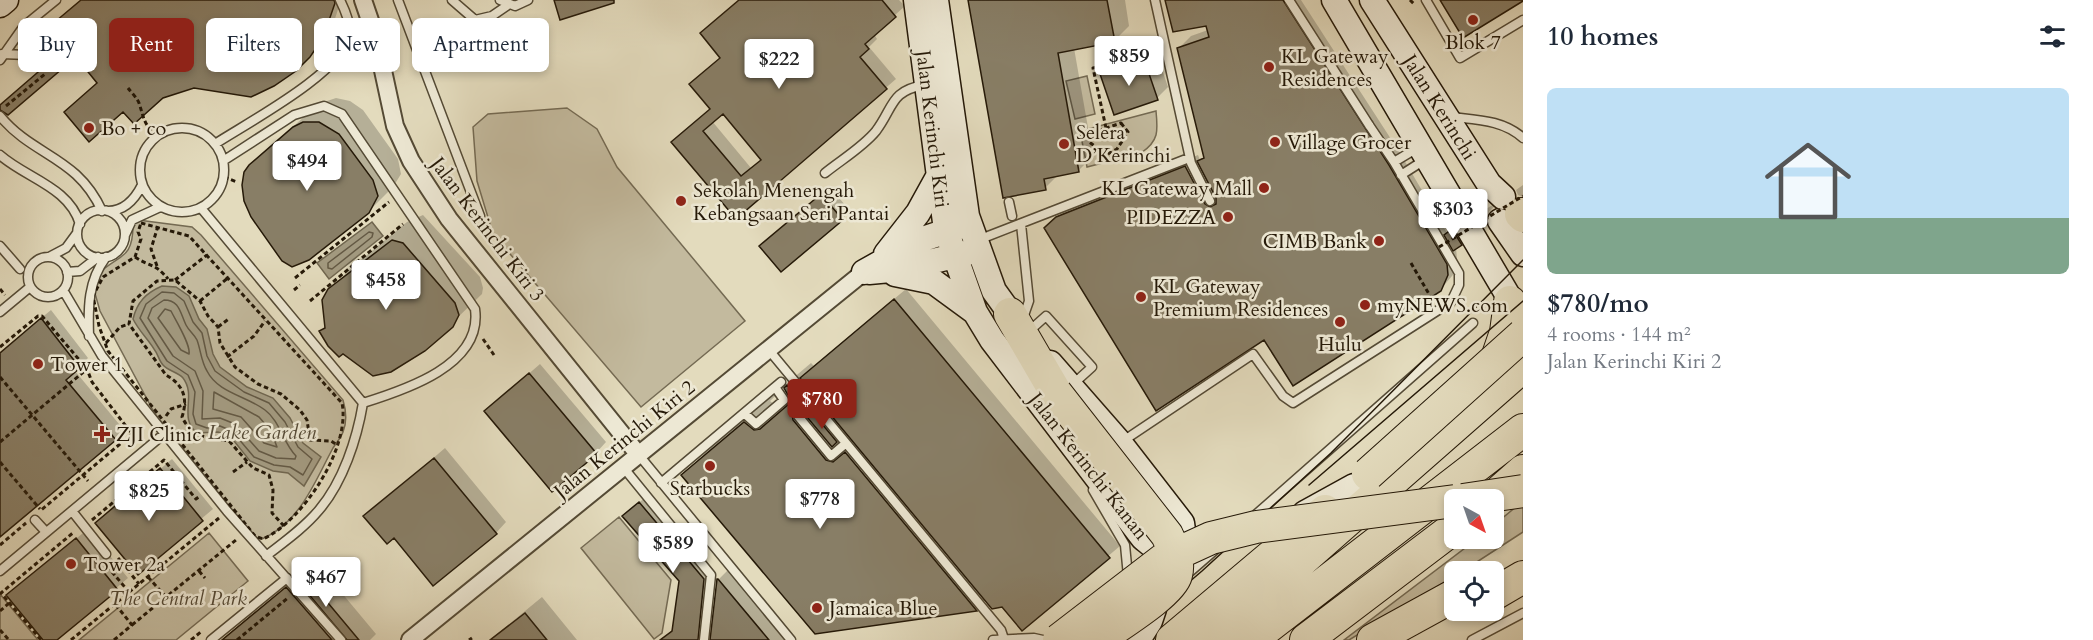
<!DOCTYPE html>
<meta charset="utf-8">
<style>
:root{--surface:#fff;--page:#f2f2f3;--text:#1f2937;--muted:#747a83;--accent:#8f2418}
body{margin:0;font-family:Cardo,serif;background:var(--page);color:var(--text);height:100vh;display:flex;flex-direction:column;font-size:22px;white-space:nowrap}
*{box-sizing:border-box;margin:0}
p{font-size:20px;color:var(--muted)}
.icon{flex:none;width:33px;height:33px;fill:none;stroke:currentColor;stroke-width:2;stroke-linecap:round;stroke-linejoin:round}
.map{position:relative;flex:1;overflow:hidden}
.details{display:flex;flex-direction:column;background:var(--surface);width:570px}
.details>*{flex:none}
.banner{position:absolute;left:18px;top:18px;width:570px;height:54px;display:flex;gap:12px}
.needle{width:39px;rotate:140deg}
.fabs{position:absolute;left:1444px;top:489px;display:grid;gap:12px}
.fabs a{display:grid;place-items:center;width:60px;height:60px;border-radius:9px;background:var(--surface);box-shadow:0 3px 9px #0003;font-size:30px}
.price{position:absolute;translate:-50% -51px;padding:0 14px;border-radius:6px;background:#fff;color:#222;font-size:20px;line-height:39px;filter:drop-shadow(0 2px 3px #0008)}
.price::after{content:'';position:absolute;left:50%;top:36px;width:18px;height:14px;margin-left:-9px;background:inherit;clip-path:polygon(0 0,100% 0,50% 100%)}
.price.on{background:var(--accent);color:#fff}
ul{padding:0;list-style:none}
li{display:grid;align-content:center;gap:12px;height:318px;padding:0 24px}
li span{display:grid;place-items:center;height:186px;border-radius:9px;color:#555}
li>.icon{margin-inline-start:auto}
span .icon{width:108px;height:108px;fill:#fffc;stroke-width:1}
li b{font-size:26px}
h2{display:flex;justify-content:space-between;align-items:center;height:72px;padding:0 24px;font-size:26px}
.chip{padding:0 21px;border-radius:9px;background:var(--surface);box-shadow:0 3px 9px #0003;font-size:21px;line-height:54px}
.chip.on{background:var(--accent);color:#fff}
main{display:flex;flex:1;min-height:0}
.map>svg:first-child{display:block}
.green{fill:#c3ba9e;stroke:#746a53;stroke-width:1.5}
.water{fill:#a2997f;stroke:#70664f;stroke-width:1.5}
.shadow{fill:#0003;fill-rule:evenodd}
.lines{fill:none;stroke-linecap:round;stroke-linejoin:round}
.shore{stroke:#645944;stroke-width:1.5}
.building{fill:#887e66;stroke:#251908;stroke-width:1.5;fill-rule:evenodd}
.lane-casing{stroke:#544a35;stroke-width:11}
.street-casing{stroke:#544a35;stroke-width:20}
.secondary-casing{stroke:#251908;stroke-width:27}
.highway-casing{stroke:#251908;stroke-width:34}
.path{stroke:#251908;stroke-width:3;stroke-dasharray:4.5 3;stroke-linecap:butt}
.lane{stroke:#ede8d4;stroke-width:8}
.street{stroke:#ede8d4;stroke-width:16}
.secondary{stroke:#ede8d4;stroke-width:24}
.highway{stroke:#e3dbbd;stroke-width:32}
.tram{stroke:#251908;stroke-width:1.5}
.lane-bridge-casing{stroke:#544a35;stroke-width:11;stroke-linecap:butt}
.highway-bridge-casing{stroke:#251908;stroke-width:34;stroke-linecap:butt}
.path-bridge{stroke:#251908;stroke-width:3;stroke-dasharray:4.5 3;stroke-linecap:butt}
.lane-bridge{stroke:#ede8d4;stroke-width:8}
.highway-bridge{stroke:#e3dbbd;stroke-width:32}
.poi-dot{fill:#8f2418;stroke:#ede8d4;stroke-width:2}
.labels{text-anchor:middle;stroke-width:5;stroke-linejoin:round;paint-order:stroke}
.poi-label{font-size:20px;fill:#251908;stroke:#ede8d4;text-anchor:start}
.street-label{font-size:20px;fill:#251908;stroke:#ede8d4}
.park-label{font-size:20px;font-style:italic;fill:#544935;stroke:#ede8d4}
.water-label{font-size:21px;font-style:italic;fill:#574c38;stroke:#ede8d4}
</style>
<main>
<div class="map">
<svg width="1523" height="640" viewBox="0 0 1523 640">
<rect width="100%" height="100%" fill="#e3dbbd"/>
<filter id="stains"><feTurbulence type="fractalNoise" baseFrequency=".00333" numOctaves="4"/><feColorMatrix values="0 0 0 0 .2 0 0 0 0 .09 0 0 0 0 .02 0 0 0 .5 -.17"/></filter>
<radialGradient id="worn" r=".72"><stop offset=".6" stop-color="#630" stop-opacity="0"/><stop offset="1" stop-color="#630" stop-opacity=".3"/></radialGradient>
<path class="green" d="M1087 76 1095 114 1075 119 1066 81Z
M567 108 597 129 617 167 745 321 641 407 493 234 477 181 473 127 488 114Z
M1156 111C1158 131 1159 141 1141 153L1087 167 1080 131Z
M138 220 192 227 201 235 343 400C346 410 347 422 343 432 341 438 336 443 333 448 315 481 300 523 262 539L251 536 155 414 100 311 94 290 98 274C119 254 133 260 133 225Z
M1523 501V532L1463 571 1455 572V576L1349 640H1344L1477 539 1494 538V525Z
M619 517 671 580 662 633 654 639 581 548Z
M209 533 248 581 176 640H79Z
M0 594 38 640H0Z"/>
<path class="water" d="M372 222 383 236 329 279 317 263Z
M162 286 176 287 189 296 199 319 207 329 213 354 220 367 247 387 273 398 290 418 303 443 321 457 304 486 288 473 273 471 250 461 230 436 218 432 197 433C178 418 197 396 183 378 178 372 168 371 163 365 159 361 158 354 154 349 147 338 139 331 133 319 137 302 146 293 162 286Z"/>
<path class="shadow" d="M82 0H341L333 25 306 59 194 87 99 82 76 55 0 120V105L68 46Z
M740 0H899L905 6 874 34 877 39 869 47 896 79 736 217 673 142 711 108 691 84 721 57ZM723 112 762 159 751 168 712 121Z
M970 0H1125L1129 26 1114 41 1074 48 1093 156 1078 171 1059 174 1045 188Z
M1167 0H1301L1400 153 1447 233 1455 228 1463 242 1456 248 1458 269 1440 290 1265 338 1046 229 1070 205 1198 155 1200 160 1205 155 1179 48 1191 36 1208 30 1207 24Z
M1155 49 1168 87 1157 98 1102 74 1113 64Z
M336 98 350 101 363 110 398 159 401 174 393 187 368 212 250 166 318 104Z
M1523 185V197L1518 195 1516 190Z
M830 187 850 211 842 219 770 238Z
M1494 204 1496 205 1489 212 1486 228 1478 214Z
M423 215 480 277 483 288 482 294 455 320 321 331 326 326 329 290 356 264 407 222Z
M906 289 1120 546 1022 629 1002 606 986 599 976 609 815 632 683 475 706 452 811 363 814 366ZM785 387 791 401 785 406 778 407 770 401Z
M51 310 88 358 75 371 124 430 0 536V352Z
M540 364 606 442 596 453 486 411Z
M445 448 506 522 496 533 394 536 366 516Z
M172 459 213 509 138 572 97 523Z
M650 493 713 569 707 629 712 637 719 579 728 570 787 640H661L674 628 681 581 624 516Z
M88 529 128 578 55 640H45L19 585Z
M316 562 376 634 370 640H222Z
M542 597 577 640H490Z"/>
<g class="lines">
<path class="shore" d="M369 232 373 233 372 237 332 269 328 268V263Z
M162 292 174 293 184 301 193 322 202 333 207 356 215 371 244 392 269 403 285 422 298 447 312 459 303 475 290 467 274 465 254 457 232 431 220 426 207 428 196 424 193 414 195 392 188 375 167 361 140 318 146 304Z
M164 300C180 300 180 313 186 325 189 331 194 334 197 340 201 351 201 361 207 371 218 393 247 396 265 410 280 421 283 443 296 456L295 459 276 458 259 451 235 424 220 418 202 419 203 391 195 371 173 356 148 318 152 308Z
M165 309 171 311C176 321 191 345 189 354L181 350 158 318Z
M214 392 259 417 271 431 277 447 264 443 241 417 213 409Z"/>
</g>
<path class="building" d="M81 0H334L335 3 323 38 310 57 296 71 274 86 251 97 194 88 163 98 134 124 123 112 89 142 64 112 97 83 76 57 8 115 0 110V105L67 47 50 26Z
M554 0H614V3L560 20Z
M739 0H882L896 17 865 44 869 49 860 57 887 89 736 219 671 142 710 109 689 84 720 58 700 33ZM723 114 761 160 741 176 703 131Z
M968 0H1107L1115 42 1058 53 1079 172 1044 179 1046 190 1003 198Z
M1165 0H1283L1389 165 1447 264 1448 275 1441 291 1293 386 1264 340 1156 411 1044 228 1056 217 1185 166 1205 204 1210 207 1216 204V198L1197 161 1204 158 1177 48 1209 37 1206 26 1173 32Z
M1440 0H1523V1L1463 38Z
M1144 59 1158 100 1114 115 1100 74Z
M303 122H319L339 134 373 180 378 196 369 213 309 260 292 267 282 261 251 217 244 201 242 185 244 172 249 165 293 127Z
M821 194 843 220 781 272 759 246Z
M1452 229 1462 245 1453 251 1444 235Z
M392 240 403 243 455 303 459 315 453 327 425 351 391 372 373 376 343 354 339 357 328 346 319 331 325 328 322 300 328 289Z
M894 299 1110 558 1022 631 1002 607 992 609 800 378Z
M41 318 80 368 66 380 116 440 0 537V353Z
M529 373 597 454 552 492 484 411Z
M787 385 804 403 792 413 793 420 826 460 833 462 845 452 977 611 815 634 681 475 744 422 754 430 760 429 790 403 789 397 784 388Z
M813 413 837 442 832 447 807 417Z
M434 458 497 534 433 586 394 538 387 544 363 516Z
M160 468 203 521 138 575 95 523Z
M639 502 704 579 698 640H660L672 631 679 581 622 516Z
M76 538 118 590 57 640H43L6 595Z
M303 573 359 640H347L296 579Z
M717 579H718L769 640H710Z
M286 587 332 640H222Z
M525 613 547 640H490Z"/>
<g class="lines">
<g class="lane-casing">
<path id="lane" d="M398 0 480 216
M452 0 475 20 492 16 508 5
M500 0 515 6 528 0
M1155 0 1191 163 1210 201
M1426 0 1460 58 1523 20
M2 54 27 55 41 63
M0 60 24 26 56 0
M0 116C34 157 77 156 102 211
M1452 117C1478 120 1503 120 1523 138
M140 170a42 42 0 1 1 84 0a42 42 0 1 1-84 0Z
M215 144C247 123 344 72 349 35 351 24 345 10 340 0
M0 155C26 178 69 187 80 224
M223 161 294 115 324 106 342 114 475 309C483 365 405 390 363 403
M1394 162 1419 147
M825 173C841 160 863 147 876 131 894 107 890 91 924 85
M1401 175 1426 159
M1009 202 1012 216
M201 208 363 403
M77 234a24 24 0 1 1 48 0a24 24 0 1 1-48 0Z
M108 211C125 211 135 199 142 185
M1021 224 1029 301 1022 321
M125 235 132 220 160 207
M978 240 1189 158
M0 246 20 269
M49 257 66 248 77 233
M28 277a20 20 0 1 1 40 0a20 20 0 1 1-40 0Z
M67 272 80 271 98 257
M63 290 102 356 227 511 341 640
M0 312 30 287
M1027 333 1046 316 1092 367 1071 386
M89 336C88 307 88 281 106 257
M768 349 1001 630 1004 639
M812 405 798 416 831 456 845 444
M744 413 756 424 784 400 775 387
M1123 441 1253 354 1283 396 1293 403 1451 302 1459 285V273L1394 162 1369 125
M638 454 791 640
M623 467 711 575 704 640
M661 483 781 382
M1093 490 1125 545 1128 576
M72 511 106 554
M1253 517 1473 323
M35 520 46 532
M266 556C284 542 304 528 319 510 343 482 357 439 363 403
M0 571 164 434
M1184 577 1215 550
M211 640 287 578
M993 640 1034 638 1043 640
M1472 640 1523 613"/>
</g>
<g class="street-casing">
<path id="street" d="M363 0 376 38 395 126 411 161 449 219 638 454
M410 640 864 272"/>
</g>
<g class="secondary-casing">
<path id="secondary" d="M916 0 946 230 975 312 992 340 1143 538C1154 547 1163 557 1177 550L1184 538 1182 523 1120 443 1050 363
M936 0 967 216 994 291 1020 327
M1334 0 1520 316
M1372 0 1489 184 1503 197
M0 5 6 0
M1500 221 1523 254
M886 254 918 213 939 175
M864 272 923 239 962 226
M869 272 901 269 970 252
M895 274 934 282 975 312
M1305 513 1354 486
M1138 640 1150 621 1154 609"/>
</g>
<g class="highway-casing">
<path id="highway" d="M1521 214 1523 216
M1010 314 1056 393
M1493 370 1506 332 1510 302
M1490 500 1523 471
M1494 594 1523 577
M1172 640 1325 511
M1211 640 1523 366
M1251 640 1523 430
M1306 640 1455 527
M1373 640 1455 595"/>
</g>
<path class="path" d="M1410 0 1414 4
M52 68 59 62
M128 88C131 92 137 98 139 103 144 118 144 127 158 135
M6 106 45 74
M1121 123 1128 132 1117 149 1106 155 1088 141 1092 133Z
M1106 128 1093 68 1149 56
M224 177 237 182
M141 223 189 236 342 403C351 447 303 521 263 539L255 536 108 351 99 326 93 296 103 277 135 257 141 239 138 232Z
M135 257C150 267 155 263 168 279
M1411 263 1433 301
M157 266 151 249 158 226
M295 278 389 202
M175 280 207 255
M0 289 5 295
M294 290 300 285
M200 301 229 277
M310 301 403 224
M218 327 230 318
M483 339 494 355
M106 343 120 327 129 324
M0 347 38 316H42L87 369 92 382 132 434 40 511
M227 357 254 336 265 321
M0 377 88 481
M166 416 171 409 186 404
M0 442 93 364
M0 462 40 509
M233 472 247 462
M92 520 164 460 196 499 200 496
M284 526 272 513 273 490 269 475 253 468 229 441C207 437 193 439 182 417 188 399 184 385 166 375L129 324 133 301 157 281 175 280 200 301 208 316 218 327 220 343 235 367 258 384 281 394 300 410 307 420 310 440 331 441 337 445
M0 545 26 523
M118 558 139 584
M107 566 129 592
M199 571 205 578
M148 577 166 597 236 540
M0 611 9 603
M132 625 166 597
M0 630 9 640
M41 640 1 593 74 532
M71 640 219 518
M114 640 132 625 115 604
M191 640 202 631
M237 640 289 597
M469 640 472 638"/>
<use href="#lane" class="lane"/>
<use href="#street" class="street"/>
<use href="#secondary" class="secondary"/>
<use href="#highway" class="highway"/>
<path class="tram" d="M1309 485 1523 301
M1121 640 1202 571 1331 453 1523 260"/>
<g class="lane-bridge-casing">
<path id="lane-bridge" d="M1289 0 1369 125"/>
</g>
<g class="highway-bridge-casing">
<path id="highway-bridge" d="M1056 393 1167 535C1173 548 1180 560 1176 575 1171 594 1115 627 1098 640
M1368 474 1523 335
M1463 500 1523 491
M1059 640 1163 560 1211 538 1256 527 1455 501"/>
</g>
<path class="path-bridge" d="M1439 247 1523 196"/>
<use href="#lane-bridge" class="lane-bridge"/>
<use href="#highway-bridge" class="highway-bridge"/>
</g>
<g class="poi-dot">
<circle cx="1473" cy="20" r="6"/>
<circle cx="1269" cy="67" r="6"/>
<circle cx="89" cy="128" r="6"/>
<circle cx="1275" cy="142" r="6"/>
<circle cx="1064" cy="144" r="6"/>
<circle cx="1264" cy="188" r="6"/>
<circle cx="681" cy="201" r="6"/>
<circle cx="1228" cy="217" r="6"/>
<circle cx="1379" cy="241" r="6"/>
<circle cx="1141" cy="297" r="6"/>
<circle cx="1365" cy="305" r="6"/>
<circle cx="1340" cy="322" r="6"/>
<circle cx="38" cy="364" r="6"/>
<path d="M99 425h6v6h6v6h-6v6h-6v-6h-6v-6h6z"/>
<circle cx="710" cy="466" r="6"/>
<circle cx="71" cy="564" r="6"/>
<circle cx="817" cy="608" r="6"/>
</g>
<g class="labels">
<g class="poi-label">
<text x="1473" y="49" text-anchor="middle">Blok 7</text>
<text x="1281" y="63">KL Gateway<tspan x="1281" dy="23">Residences</tspan></text>
<text x="101" y="135">Bo + co</text>
<text x="1076" y="139">Selera<tspan x="1076" dy="23">D’Kerinchi</tspan></text>
<text x="1287" y="149">Village Grocer</text>
<text x="1252" y="195" text-anchor="end">KL Gateway Mall</text>
<text x="693" y="197">Sekolah Menengah<tspan x="693" dy="23">Kebangsaan Seri Pantai</tspan></text>
<text x="1216" y="224" text-anchor="end">PIDEZZA</text>
<text x="1367" y="248" text-anchor="end">CIMB Bank</text>
<text x="1153" y="293">KL Gateway<tspan x="1153" dy="23">Premium Residences</tspan></text>
<text x="1377" y="312">myNEWS.com</text>
<text x="1340" y="351" text-anchor="middle">Hulu</text>
<text x="50" y="371">Tower 1</text>
<text x="116" y="441">ZJI Clinic</text>
<text x="710" y="495" text-anchor="middle">Starbucks</text>
<text x="83" y="571">Tower 2a</text>
<text x="829" y="615">Jamaica Blue</text>
</g>
<g class="street-label">
<text transform="translate(1440 107) rotate(58)" y="7">Jalan Kerinchi</text>
<text transform="translate(933 129) rotate(83)" y="7">Jalan Kerinchi Kiri</text>
<text transform="translate(488 229) rotate(53)" y="7">Jalan Kerinchi Kiri 3</text>
<text transform="translate(624 439) rotate(-39)" y="7">Jalan Kerinchi Kiri 2</text>
<text transform="translate(1089 466) rotate(52)" y="7">Jalan Kerinchi Kanan</text>
</g>
<g class="park-label">
<text x="178" y="605">The Central Park</text>
</g>
<g class="water-label">
<text x="262" y="439">Lake Garden</text>
</g>
</g>
<rect width="100%" height="100%" filter="url(#stains)"/>
<rect width="100%" height="100%" fill="url(#worn)"/>
</svg>
<div class="fabs">
<a><svg class="needle" viewBox="-14 -14 28 28"><path d="M0-13l5 13h-10z" fill="#e53935"/><path d="M0 13l5-13h-10z" fill="#747a83"/></svg></a>
<a><svg class="icon" aria-label="locate" viewBox="0 0 24 24"><circle cx="12" cy="12" r="6"/><path d="M12 2v4M12 18v4M2 12h4M18 12h4"/></svg></a>
</div>
<b class="price" style="left:1129px;top:87px">$859</b>
<b class="price" style="left:779px;top:90px">$222</b>
<b class="price" style="left:307px;top:192px">$494</b>
<b class="price" style="left:1453px;top:240px">$303</b>
<b class="price" style="left:386px;top:311px">$458</b>
<b class="price on" style="left:822px;top:430px">$780</b>
<b class="price" style="left:149px;top:522px">$825</b>
<b class="price" style="left:820px;top:530px">$778</b>
<b class="price" style="left:673px;top:574px">$589</b>
<b class="price" style="left:326px;top:608px">$467</b>
<div class="banner">
<a class="chip">Buy</a>
<a class="chip on">Rent</a>
<a class="chip">Filters</a>
<a class="chip">New</a>
<a class="chip">Apartment</a>
</div>
</div>
<section class="details">
<h2>10 homes<svg class="icon" aria-label="filters" viewBox="0 0 24 24"><path d="M4 7h16M4 17h16"/><circle cx="9" cy="7" r="2"/><circle cx="15" cy="17" r="2"/></svg></h2>
<ul>
<li><span style="background:linear-gradient(#bfe0f5 70%,#7fa58c 0)"><svg class="icon" aria-label="home" viewBox="0 0 24 24"><path d="M3 11l9-7 9 7M6 9v11h12V9"/></svg></span><div><b>$780/mo</b><p>4 rooms · 144 m²</p><p>Jalan Kerinchi Kiri 2</p></div></li>
</ul>
</section>
</main>
